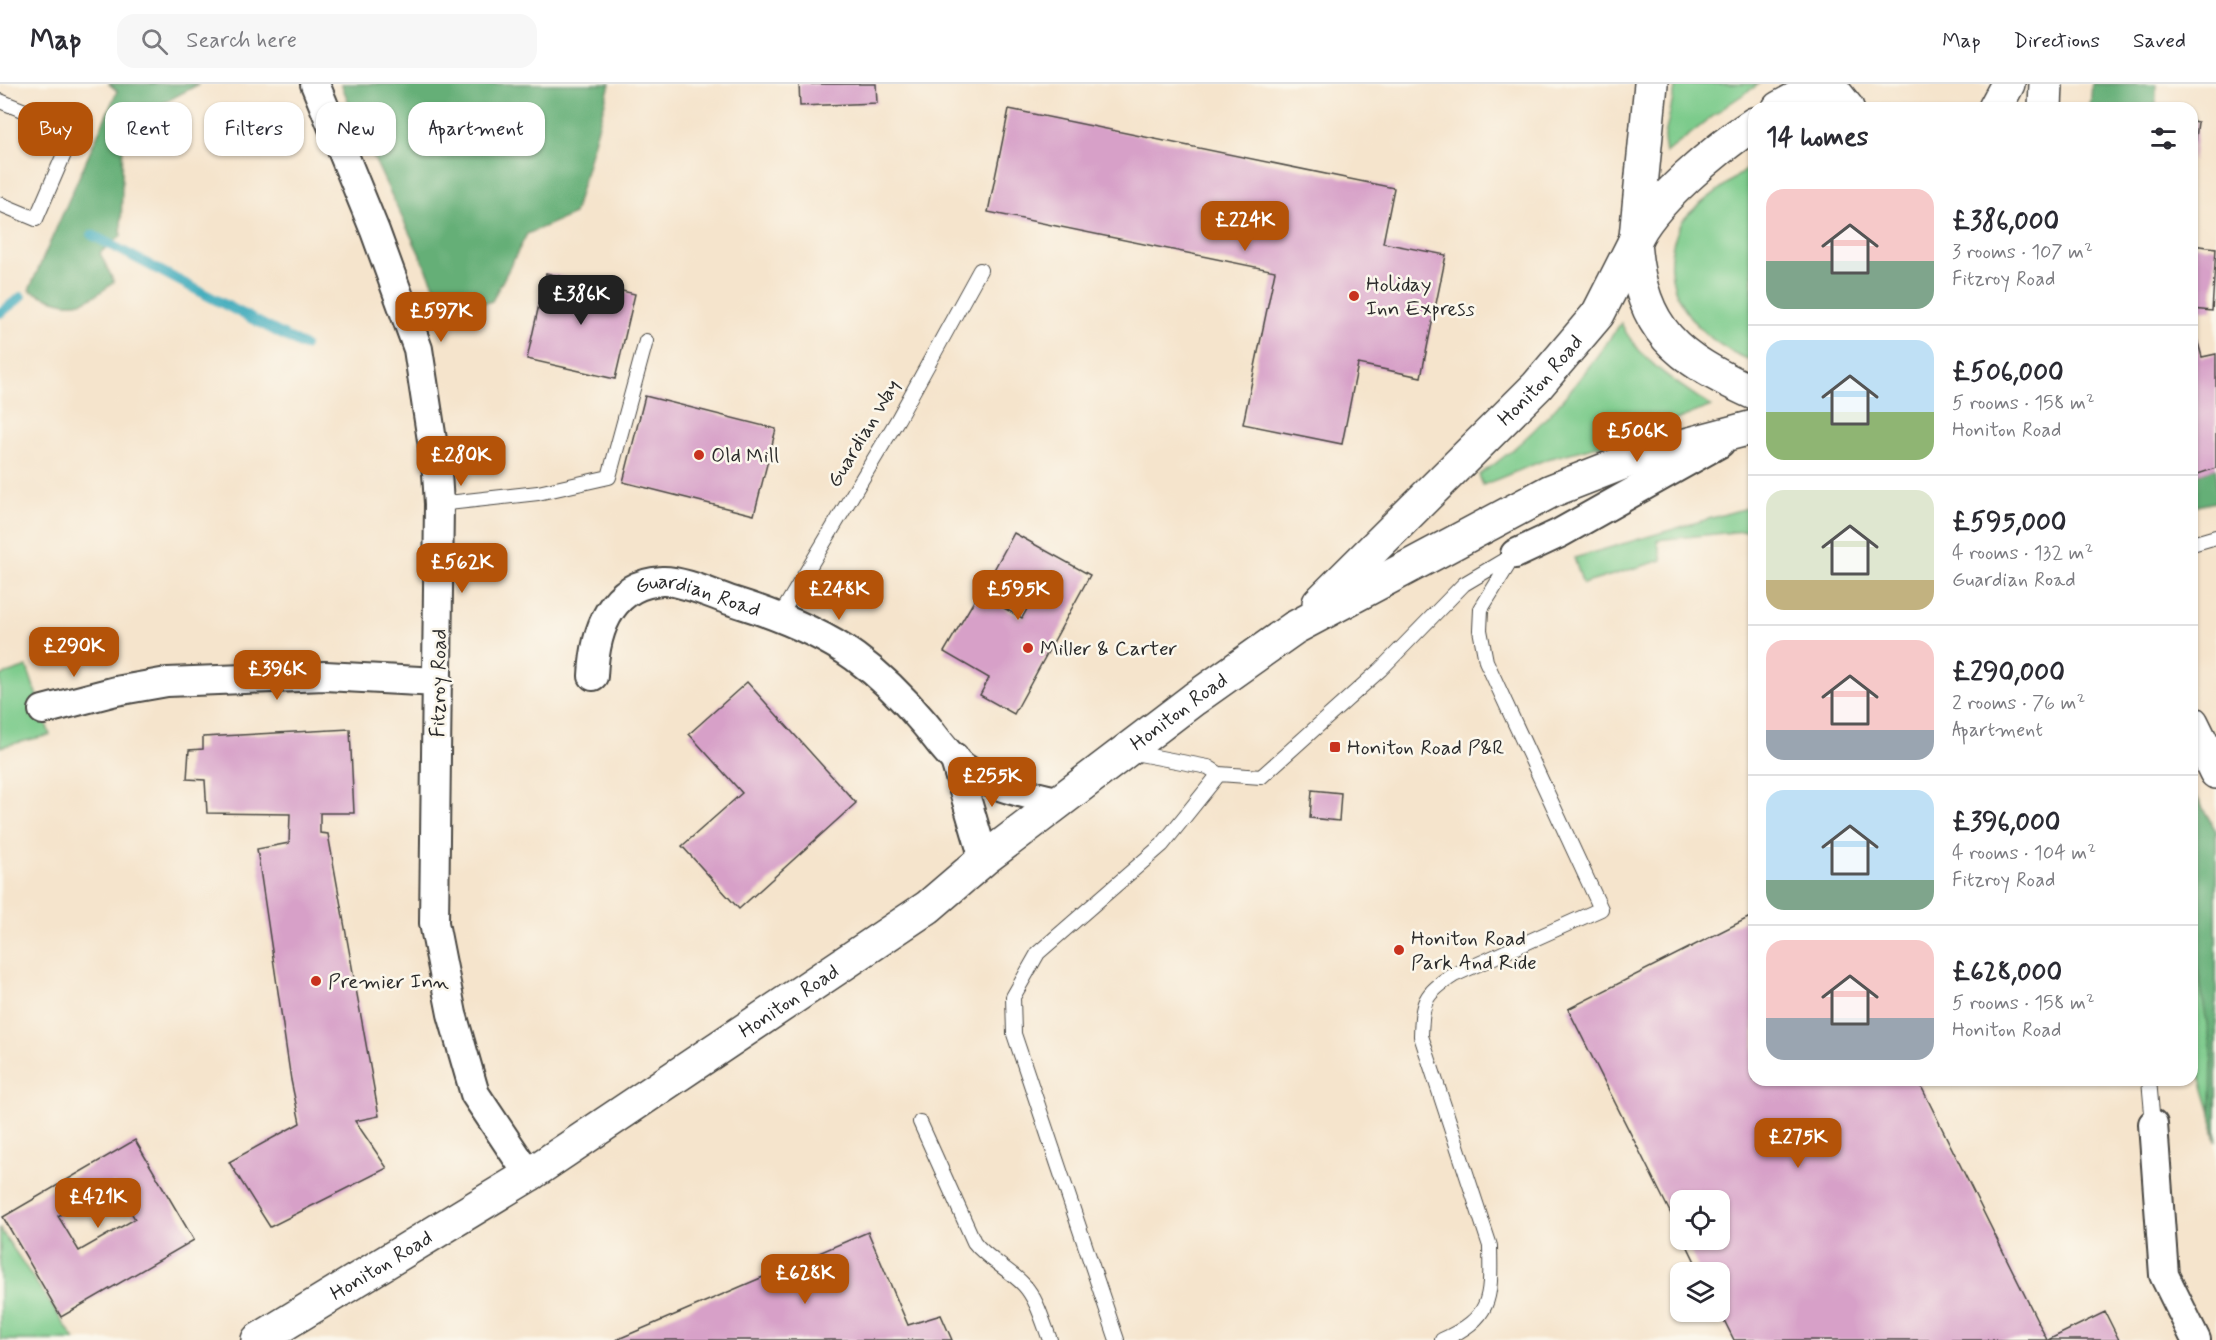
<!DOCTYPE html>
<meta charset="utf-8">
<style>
:root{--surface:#fff;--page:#f7f7f7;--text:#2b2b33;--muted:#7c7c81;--line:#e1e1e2;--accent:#b45309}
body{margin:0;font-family:Mynerve,sans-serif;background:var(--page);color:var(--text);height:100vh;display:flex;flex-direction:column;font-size:22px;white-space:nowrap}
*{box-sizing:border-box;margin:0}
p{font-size:20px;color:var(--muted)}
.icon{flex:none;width:33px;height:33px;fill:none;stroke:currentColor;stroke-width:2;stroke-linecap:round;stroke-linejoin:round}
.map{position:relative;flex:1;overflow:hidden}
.side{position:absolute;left:1748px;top:18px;width:450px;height:984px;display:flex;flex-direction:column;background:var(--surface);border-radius:18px;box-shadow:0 2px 4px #0004}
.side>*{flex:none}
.hud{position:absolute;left:18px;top:18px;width:570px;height:54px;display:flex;gap:12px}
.fabs{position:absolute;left:1670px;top:1106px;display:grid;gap:12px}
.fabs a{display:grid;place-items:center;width:60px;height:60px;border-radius:12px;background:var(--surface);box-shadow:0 2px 4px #0004;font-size:30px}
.price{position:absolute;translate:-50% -51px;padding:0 14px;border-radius:12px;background:var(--accent);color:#fff;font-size:20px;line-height:39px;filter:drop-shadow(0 2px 3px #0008)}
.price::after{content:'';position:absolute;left:50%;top:36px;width:18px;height:14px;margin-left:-9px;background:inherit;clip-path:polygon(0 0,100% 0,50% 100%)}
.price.on{background:#222;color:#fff}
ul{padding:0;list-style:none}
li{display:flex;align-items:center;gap:18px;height:150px;padding:0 18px}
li+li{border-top:2px solid var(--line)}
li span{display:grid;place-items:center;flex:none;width:168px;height:120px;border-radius:18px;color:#555}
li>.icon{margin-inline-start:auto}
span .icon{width:72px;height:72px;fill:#fffc;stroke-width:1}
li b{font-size:26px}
h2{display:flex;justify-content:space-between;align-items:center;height:72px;padding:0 18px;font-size:26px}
.chip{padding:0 21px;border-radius:18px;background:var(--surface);box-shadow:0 2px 4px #0004;font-size:21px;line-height:54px}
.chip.on{background:var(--accent);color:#fff}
header{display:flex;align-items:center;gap:36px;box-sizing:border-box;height:84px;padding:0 30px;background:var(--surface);border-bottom:2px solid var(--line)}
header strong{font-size:28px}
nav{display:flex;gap:33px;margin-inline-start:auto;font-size:21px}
.search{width:420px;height:54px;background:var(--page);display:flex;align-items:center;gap:15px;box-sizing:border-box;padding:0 21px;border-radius:18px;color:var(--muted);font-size:22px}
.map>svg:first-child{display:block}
.green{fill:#7ccb8b;stroke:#547b5b;stroke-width:1.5}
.forest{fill:#65af77;stroke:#486d51;stroke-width:1.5}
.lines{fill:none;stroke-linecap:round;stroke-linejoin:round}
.stream{stroke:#3caabb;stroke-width:10}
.building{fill:#d7a0c8;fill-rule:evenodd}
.lane-casing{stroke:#494743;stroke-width:16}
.street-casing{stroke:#494743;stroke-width:32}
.secondary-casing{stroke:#494743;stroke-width:36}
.primary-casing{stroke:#494743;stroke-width:36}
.lane{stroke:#fff;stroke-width:14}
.street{stroke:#fff;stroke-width:28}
.secondary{stroke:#fff;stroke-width:33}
.primary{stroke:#fff;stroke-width:33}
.poi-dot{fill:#c8321e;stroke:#fbf7ec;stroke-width:2}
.labels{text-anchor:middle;stroke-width:5;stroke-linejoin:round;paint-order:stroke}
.poi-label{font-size:21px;fill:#2b2b2b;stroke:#fbf7ec;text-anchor:start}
.street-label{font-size:21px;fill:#2b2b2b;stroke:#fbf7ec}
</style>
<header>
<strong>Map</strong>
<div class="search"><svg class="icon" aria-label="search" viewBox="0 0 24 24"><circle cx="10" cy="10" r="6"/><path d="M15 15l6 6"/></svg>Search here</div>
<nav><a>Map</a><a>Directions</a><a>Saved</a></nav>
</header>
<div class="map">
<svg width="2216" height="1256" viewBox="0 0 2216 1256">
<rect width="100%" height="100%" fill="#fbf7ec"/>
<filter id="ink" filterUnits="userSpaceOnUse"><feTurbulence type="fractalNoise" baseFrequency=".0167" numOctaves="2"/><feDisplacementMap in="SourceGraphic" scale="12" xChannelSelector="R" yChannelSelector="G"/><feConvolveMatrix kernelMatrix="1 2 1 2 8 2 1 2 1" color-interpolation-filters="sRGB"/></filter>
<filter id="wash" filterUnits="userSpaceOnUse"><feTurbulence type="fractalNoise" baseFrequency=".008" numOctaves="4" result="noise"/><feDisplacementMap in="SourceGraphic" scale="24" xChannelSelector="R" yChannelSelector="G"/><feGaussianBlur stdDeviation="1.35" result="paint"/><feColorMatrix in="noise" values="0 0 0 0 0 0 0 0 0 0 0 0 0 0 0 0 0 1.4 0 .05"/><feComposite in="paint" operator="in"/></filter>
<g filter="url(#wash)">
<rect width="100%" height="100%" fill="#f5e4cc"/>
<path class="green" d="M1676 0H1759L1726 22 1666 69 1664 56Z
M1753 80V277C1696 257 1648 200 1682 138 1689 125 1739 92 1753 80Z
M1621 239C1638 276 1678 300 1711 322L1636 352 1547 375 1483 401 1479 391C1538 352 1580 297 1621 239Z
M1753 422V446L1657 456 1662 476 1583 500 1574 474Z
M27 583 50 651 0 663V592Z
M2192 705 2216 747V1058L2211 1029 2192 965Z
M0 1145 75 1256H0Z"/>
<path class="forest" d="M109 0H199L139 32 123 46 121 152 100 169 114 198C79 226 69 224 29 206L117 7Z
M341 0H610L574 130 527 150 492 217 448 230 360 45Z
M2092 0H2156V24H2090Z
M2216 384V418L2192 423V392Z
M2192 705 2216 747V1058L2211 1029 2212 968 2196 875 2192 864Z"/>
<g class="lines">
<path class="stream" d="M92 151 304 262
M0 229 21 213"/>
</g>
<g id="blocks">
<path class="building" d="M799 0H876L877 19 800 22Z
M1009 25 1394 104 1383 159 1446 171 1421 293 1358 280 1342 360 1243 340 1275 187 988 128Z
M2192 37 2198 38 2193 77H2192Z
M2192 161 2216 164 2212 227 2192 225Z
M546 189 635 210 615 295 527 275Z
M2192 237 2202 273 2216 270V384L2192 392Z
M645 312 776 345 754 431 623 398Z
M1014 449 1090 491 1014 630 980 611 989 594 944 568 978 510 1022 534 1031 518 989 495Z
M747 598 856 719 739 825 682 762 742 709 689 650Z
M350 645 354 729H320V749L328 750 379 1032 355 1037 387 1084 270 1143 229 1078 300 1039 291 996 257 765 289 759 290 730 207 729 205 696 187 695 189 666 203 665V653Z
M1312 706 1341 709 1339 737 1310 734Z
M1754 831V996H1918L2047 1256H1734L1719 1226V1188H1700L1684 1155H1719V1116H1680V1148L1568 925Z
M135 1056 194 1156 61 1233 3 1133ZM114 1099 135 1135 79 1167 58 1132Z
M868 1148 908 1241 941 1231 952 1256H616Z
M2105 1228 2119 1256H2048Z"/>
</g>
</g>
<g filter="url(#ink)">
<use href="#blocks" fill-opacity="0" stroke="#494743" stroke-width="1.5"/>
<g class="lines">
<g class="lane-casing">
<path id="lane" d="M0 17 74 47 36 135 0 120
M439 420 538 409 609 393 646 257
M2192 460 2216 453
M780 532 898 335 980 186
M1129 668 1208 683 1219 690 1261 693 1381 585 1464 500 1513 471
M2149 996 2153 1040
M920 1038 974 1158C988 1176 1008 1184 1024 1201 1037 1215 1043 1238 1050 1256
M1117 1256 1014 950 1013 913 1038 869 1162 761 1219 690
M1442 1256C1493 1233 1491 1214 1490 1162L1421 952C1422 917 1424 910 1454 891L1601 825 1486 577 1480 546 1481 525 1515 470"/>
</g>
<g class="street-casing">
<g id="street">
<path d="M315 0 375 147 418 265 437 389 439 420 434 839 452 930 475 1010 529 1091"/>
<path d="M1515 470 1560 449 1720 359"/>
<path id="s1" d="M593 592C595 548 610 500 662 497 681 496 714 511 732 517 774 530 819 547 855 573 881 592 904 615 924 639 936 653 948 672 963 683 991 704 1028 710 1061 718"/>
<path d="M43 626 116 607 167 598 325 592 438 598"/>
<path d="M954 673 984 775"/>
<path d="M2153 1040 2164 1191 2196 1256"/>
</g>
</g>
<g class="secondary-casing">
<path id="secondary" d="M2045 24 2046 0
M1636 153 1651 0
M2192 639 2216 688"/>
</g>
<g class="primary-casing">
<g id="primary">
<path d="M1828 0 1847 24"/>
<path d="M1779 24 1823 0"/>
<path d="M1995 24 2008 0"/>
<path d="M1754 40C1720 62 1647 122 1634 159 1642 248 1676 273 1754 309"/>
<path id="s2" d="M1319 519 1537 302 1598 230 1634 159"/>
<path id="s3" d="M258 1256 529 1091 928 823 984 775 1194 615 1294 544 1551 407 1633 375 1754 343"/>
</g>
</g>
<use href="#lane" class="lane"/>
<use href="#street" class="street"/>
<use href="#secondary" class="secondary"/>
<use href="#primary" class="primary"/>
</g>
</g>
<g class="poi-dot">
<circle cx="1354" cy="212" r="6"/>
<circle cx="699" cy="371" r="6"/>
<circle cx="1028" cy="564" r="6"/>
<rect x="1329" y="657" width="12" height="12" rx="3"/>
<circle cx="1399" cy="866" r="6"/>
<circle cx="316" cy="897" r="6"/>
</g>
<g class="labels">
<g class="poi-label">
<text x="1366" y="207">Holiday<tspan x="1366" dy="24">Inn Express</tspan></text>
<text x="711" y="378">Old Mill</text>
<text x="1040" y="571">Miller &amp; Carter</text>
<text x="1347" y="670">Honiton Road P&amp;R</text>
<text x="1411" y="861">Honiton Road<tspan x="1411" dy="24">Park And Ride</tspan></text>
<text x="328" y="904">Premier Inn</text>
</g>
<g class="street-label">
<text dy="7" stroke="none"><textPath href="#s2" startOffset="314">Honiton Road</textPath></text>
<text transform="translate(863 349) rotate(-59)" y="7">Guardian Way</text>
<text dy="7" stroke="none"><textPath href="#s1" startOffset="168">Guardian Road</textPath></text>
<text transform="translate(438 599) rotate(-89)" y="7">Fitzroy Road</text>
<text dy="7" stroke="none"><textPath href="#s3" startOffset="1116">Honiton Road</textPath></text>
<text dy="7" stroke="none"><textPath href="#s3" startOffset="630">Honiton Road</textPath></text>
<text dy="7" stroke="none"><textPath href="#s3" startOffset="144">Honiton Road</textPath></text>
</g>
</g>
</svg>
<div class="fabs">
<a><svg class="icon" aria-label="locate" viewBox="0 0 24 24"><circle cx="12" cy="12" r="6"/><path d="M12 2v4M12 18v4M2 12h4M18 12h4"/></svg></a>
<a><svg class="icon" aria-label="layers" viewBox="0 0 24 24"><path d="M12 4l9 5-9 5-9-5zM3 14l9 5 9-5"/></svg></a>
</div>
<b class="price" style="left:1245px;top:168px">£224K</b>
<b class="price on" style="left:581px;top:242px">£386K</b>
<b class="price" style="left:441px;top:259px">£597K</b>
<b class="price" style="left:1637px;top:379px">£506K</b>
<b class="price" style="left:461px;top:403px">£280K</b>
<b class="price" style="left:462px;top:510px">£562K</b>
<b class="price" style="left:839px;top:537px">£248K</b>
<b class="price" style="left:1018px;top:537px">£595K</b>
<b class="price" style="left:74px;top:594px">£290K</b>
<b class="price" style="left:277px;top:617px">£396K</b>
<b class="price" style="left:992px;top:724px">£255K</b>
<b class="price" style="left:1798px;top:1085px">£275K</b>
<b class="price" style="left:98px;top:1145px">£421K</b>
<b class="price" style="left:805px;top:1221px">£628K</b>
<div class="hud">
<a class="chip on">Buy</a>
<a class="chip">Rent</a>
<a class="chip">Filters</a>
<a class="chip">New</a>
<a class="chip">Apartment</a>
</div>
<section class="side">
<h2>14 homes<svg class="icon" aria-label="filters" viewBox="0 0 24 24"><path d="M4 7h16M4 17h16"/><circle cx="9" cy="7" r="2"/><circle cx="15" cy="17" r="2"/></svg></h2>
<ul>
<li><span style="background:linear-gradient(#f6c9c9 60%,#7fa58c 0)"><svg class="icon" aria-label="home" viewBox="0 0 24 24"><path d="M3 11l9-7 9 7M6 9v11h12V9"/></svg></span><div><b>£386,000</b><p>3 rooms · 107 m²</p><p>Fitzroy Road</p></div></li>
<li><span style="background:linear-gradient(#bfe0f5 60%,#8fb573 0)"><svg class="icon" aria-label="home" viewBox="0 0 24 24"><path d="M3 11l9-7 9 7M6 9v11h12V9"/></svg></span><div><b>£506,000</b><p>5 rooms · 158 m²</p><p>Honiton Road</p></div></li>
<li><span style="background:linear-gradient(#dfe7d0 75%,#c2b280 0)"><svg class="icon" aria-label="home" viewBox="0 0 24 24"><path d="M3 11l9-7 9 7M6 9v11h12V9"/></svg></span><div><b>£595,000</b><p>4 rooms · 132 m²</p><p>Guardian Road</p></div></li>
<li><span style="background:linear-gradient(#f6c9c9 75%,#9aa5b1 0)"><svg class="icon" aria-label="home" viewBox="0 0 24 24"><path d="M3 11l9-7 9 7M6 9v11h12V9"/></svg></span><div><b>£290,000</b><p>2 rooms · 76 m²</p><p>Apartment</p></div></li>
<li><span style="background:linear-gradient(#bfe0f5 75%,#7fa58c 0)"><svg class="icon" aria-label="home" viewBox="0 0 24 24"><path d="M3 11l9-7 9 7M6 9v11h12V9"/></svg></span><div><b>£396,000</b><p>4 rooms · 104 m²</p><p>Fitzroy Road</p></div></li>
<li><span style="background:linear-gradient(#f6c9c9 65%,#9aa5b1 0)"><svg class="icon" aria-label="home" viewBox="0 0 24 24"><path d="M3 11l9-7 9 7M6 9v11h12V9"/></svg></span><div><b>£628,000</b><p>5 rooms · 158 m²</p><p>Honiton Road</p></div></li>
</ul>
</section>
</div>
